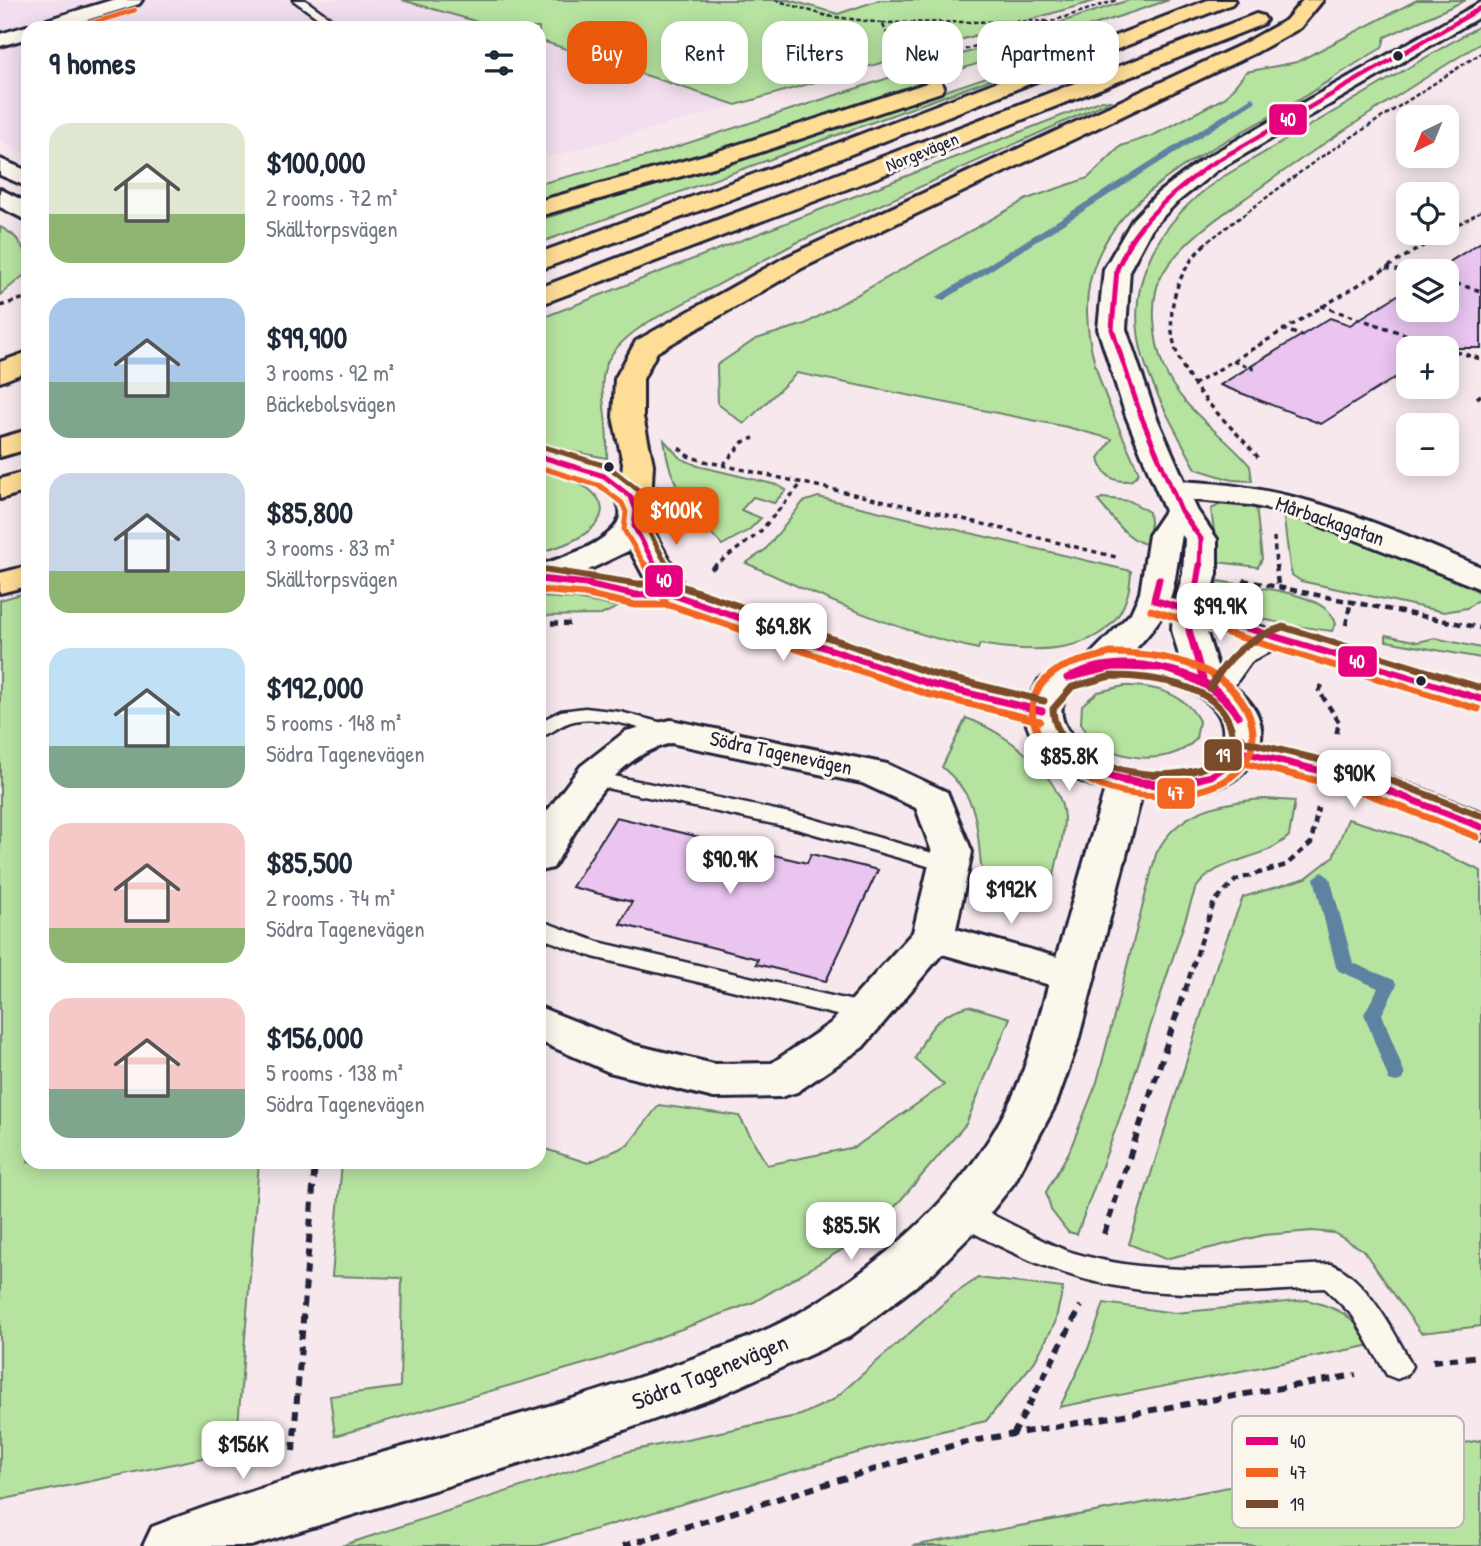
<!DOCTYPE html>
<meta charset="utf-8">
<style>
:root{--surface:#fff;--page:#f2f2f3;--text:#1f2937;--muted:#747a83;--accent:#ea580c}
body{margin:0;font-family:"Patrick Hand",sans-serif;background:var(--page);color:var(--text);height:100vh;display:flex;flex-direction:column;font-size:26px;white-space:nowrap}
*{box-sizing:border-box;margin:0}
p{font-size:23px;color:var(--muted)}
.icon{flex:none;width:38px;height:38px;fill:none;stroke:currentColor;stroke-width:2;stroke-linecap:round;stroke-linejoin:round}
.map{position:relative;flex:1;overflow:hidden}
.sheet{position:absolute;left:21px;top:21px;width:525px;height:1148px;display:flex;flex-direction:column;background:var(--surface);border-radius:21px;box-shadow:0 4px 18px #0003}
.sheet>*{flex:none}
.banner{position:absolute;left:567px;top:21px;width:665px;height:63px;display:flex;gap:14px}
.needle{width:46px;rotate:223deg}
.tools{position:absolute;left:1396px;top:105px;display:grid;gap:14px}
.tools a{display:grid;place-items:center;width:63px;height:63px;border-radius:14px;background:var(--surface);box-shadow:0 4px 18px #0003;font-size:35px}
.price{position:absolute;translate:-50% -60px;padding:0 16px;border-radius:14px;background:#fff;color:#222;font-size:23px;line-height:46px;filter:drop-shadow(0 2px 4px #0008)}
.price::after{content:'';position:absolute;left:50%;top:42px;width:21px;height:16px;margin-left:-10px;background:inherit;clip-path:polygon(0 0,100% 0,50% 100%)}
.price.current{background:var(--accent);color:#fff}
ul{padding:0;list-style:none}
li{display:flex;align-items:center;gap:21px;height:175px;padding:0 28px}
li span{display:grid;place-items:center;flex:none;width:196px;height:140px;border-radius:21px;color:#555}
li>.icon{margin-inline-start:auto}
span .icon{width:84px;height:84px;fill:#fffc;stroke-width:1}
li b{font-size:30px}
h2{display:flex;justify-content:space-between;align-items:center;height:84px;padding:0 28px;font-size:30px}
.pill{padding:0 24px;border-radius:21px;background:var(--surface);box-shadow:0 4px 18px #0003;font-size:24px;line-height:63px}
.pill.current{background:var(--accent);color:#fff}
.map>svg:first-child{display:block}
.built{fill:#f2deee}
.green{fill:#b7e3a0;stroke:#6c826e;stroke-width:2}
.lines{fill:none;stroke-linecap:round;stroke-linejoin:round}
.stream{fill:#5d83a1;fill-rule:evenodd}
.building{fill:#e9c5f0;stroke:#22223b;stroke-width:2}
.lane-casing{stroke:#22223b;stroke-width:5}
.street-casing{stroke:#22223b;stroke-width:6}
.secondary-casing{stroke:#22223b;stroke-width:6}
.highway-casing{stroke:#22223b;stroke-width:6}
.path-far3{stroke:#22223b;stroke-width:2.5;stroke-dasharray:4.5 2.5;stroke-linecap:butt}
.path-far2{stroke:#22223b;stroke-width:3.5;stroke-dasharray:5 4.5;stroke-linecap:butt}
.path-far1{stroke:#22223b;stroke-width:4.5;stroke-dasharray:7 5;stroke-linecap:butt}
.path{stroke:#22223b;stroke-width:6;stroke-dasharray:9 7;stroke-linecap:butt}
.lane{fill:#fbf7ec;fill-rule:evenodd}
.street{fill:#fbf7ec;fill-rule:evenodd}
.secondary{fill:#fbf7ec;fill-rule:evenodd}
.highway{fill:#fedd96;fill-rule:evenodd}
.bus-1-far2-casing{stroke:#fbf7ec;stroke-width:7}
.bus-1-far1-casing{stroke:#fbf7ec;stroke-width:10}
.bus-1-casing{stroke:#fbf7ec;stroke-width:12}
.bus-2-far2-casing{stroke:#fbf7ec;stroke-width:7}
.bus-2-far1-casing{stroke:#fbf7ec;stroke-width:10}
.bus-2-casing{stroke:#fbf7ec;stroke-width:12}
.bus-3-far1-casing{stroke:#fbf7ec;stroke-width:10}
.bus-3-casing{stroke:#fbf7ec;stroke-width:12}
.bus-1-far2{stroke:#e5007d;stroke-width:4.5}
.bus-1-far1{stroke:#e5007d;stroke-width:5}
.bus-1{stroke:#e5007d;stroke-width:7}
.bus-2-far2{stroke:#f26522;stroke-width:4.5}
.bus-2-far1{stroke:#f26522;stroke-width:5}
.bus-2{stroke:#f26522;stroke-width:7}
.bus-3-far1{stroke:#7a4b2a;stroke-width:5}
.bus-3{stroke:#7a4b2a;stroke-width:7}
.bus-dot{fill:#22223b;stroke:#fbf7ec;stroke-width:2.5}
.labels{text-anchor:middle;stroke-width:6;stroke-linejoin:round;paint-order:stroke}
.far-street-label{font-size:18px;fill:#22223b;stroke:#fbf7ec}
.street-label{font-size:21px;fill:#22223b;stroke:#fbf7ec}
.near-street-label{font-size:24px;fill:#22223b;stroke:#fbf7ec}
.key{fill:#fbf7ec;stroke:#bab7b7;stroke-width:2}
.key-label{font-size:19px;fill:#22223b}
.line-badge{stroke:#fbf7ec;stroke-width:2.5}
.badge-label{font-size:19px;text-anchor:middle;font-weight:bold;fill:#fff}
</style>
<div class="map">
<svg width="1481" height="1546" viewBox="0 0 1481 1546">
<rect width="100%" height="100%" fill="#f6e8ed"/>
<filter id="ink" filterUnits="userSpaceOnUse"><feTurbulence type="fractalNoise" baseFrequency=".0143" numOctaves="2"/><feDisplacementMap in="SourceGraphic" scale="14" xChannelSelector="R" yChannelSelector="G"/><feConvolveMatrix kernelMatrix="1 2 1 2 8 2 1 2 1" color-interpolation-filters="sRGB"/></filter>
<g filter="url(#ink)">
<path class="built" d="M0 0H402L499 28H28V157L0 139Z
M539 40 736 105 539 160Z"/>
<path class="green" d="M402 0H789L838 14 879 0H1098L736 105 539 40V28H499Z
M1129 0H1169L706 154 539 200V184L648 156Z
M1417 0H1466L1385 37 1382 48C1350 66 1319 88 1287 107 1208 152 1085 203 1087 312 1088 370 1117 421 1139 473L1132 480C1114 484 1102 475 1099 458L1112 439 1067 427 797 373 744 424 718 404 717 365 756 339 805 324 1027 199 1088 178 1121 146 1154 135 1226 97 1246 72 1297 62Z
M1481 25V43C1404 91 1328 139 1254 192 1222 215 1184 239 1163 273 1148 297 1154 341 1163 366 1180 409 1222 432 1250 466L1252 481 1232 480 1196 469C1177 433 1155 396 1143 357 1122 281 1160 220 1221 178Z
M1013 68 1019 69 539 243V220L792 143Z
M1102 100 1110 101 796 243 650 321C578 366 610 390 607 458L539 445V319Z
M0 227C20 236 28 251 28 272L0 295Z
M664 440 680 458 698 466 777 485 786 490 774 503 753 497 741 510 761 518 749 530 722 545C690 510 670 489 664 440Z
M539 472C555 475 576 480 590 490 628 521 564 549 539 551Z
M818 497 1131 571C1128 656 1042 655 980 644L978 649C896 631 822 598 746 563L765 550 803 502Z
M1102 498 1130 501 1149 512 1152 544C1131 547 1111 515 1098 501Z
M1225 502 1256 506 1262 559 1258 567 1218 562 1211 509Z
M1283 512 1459 581 1481 593 1480 599 1467 608 1444 612 1301 581 1292 575 1290 567Z
M1219 581C1249 587 1328 591 1336 624L1332 631C1309 628 1225 617 1215 597L1216 583Z
M28 592V1162H259L236 1451 0 1500V600Z
M539 597 576 599 618 607 601 615 539 616Z
M1386 635 1418 642 1435 638 1481 648V658L1386 641Z
M1124 686C1153 685 1185 693 1199 721L1196 739C1169 770 1098 761 1081 723L1082 705 1098 692Z
M966 718C1004 731 1062 774 1064 818 1064 832 1061 847 1057 861 1054 876 1051 888 1042 901 1020 905 1002 903 985 888 973 837 988 805 942 767Z
M1265 799 1295 801 1289 836C1261 863 1215 856 1195 890L1127 1098 1077 1234 1068 1232 1051 1210 1046 1192 1069 1152 1097 1082 1156 854C1177 810 1221 802 1265 799Z
M1348 819 1410 838 1481 871V1326L1421 1333 1363 1250 1334 1233 1312 1231 1264 1235 1165 1259 1129 1244 1218 961 1243 897 1306 878 1333 857Z
M969 1006 1010 1018 966 1124 875 1230 754 1302 601 1359 335 1436 330 1396 400 1387 402 1278 332 1276 342 1162H539V1147L588 1163 628 1145 659 1105 739 1116 767 1165 855 1147 944 1085 915 1059C927 1030 938 1013 969 1006Z
M978 1278 1063 1288 1055 1323 1035 1361 986 1421 898 1441 538 1546H341L630 1451 801 1415 833 1400 953 1295Z
M1307 1300C1341 1309 1353 1315 1372 1345L1060 1407 1088 1349 1104 1303 1175 1313Z
M1481 1440V1546H912Z"/>
<g class="lines">
<path class="stream" d="M1252 97 1256 100 1255 102 944 300 935 298Z
M1322 872 1330 878 1353 963 1394 980 1397 985 1382 1014 1405 1075 1403 1080 1396 1082 1389 1080 1364 1014 1378 988 1339 971 1336 967 1314 878Z"/>
</g>
<path class="building" d="M1481 242V348H1409V369L1321 424 1220 385 1330 318 1350 325 1409 288V310H1447V271H1435Z
M616 817 807 863 811 854 878 870 826 981 756 964 758 959 620 924 632 902 572 887Z"/>
<g class="lines">
<g class="lane-casing">
<path id="lane" d="M293 0H305L344 28H332Z
M1154 594 1481 693V705L1281 645 1251 662 1226 697H1212L1209 693 1231 660 1262 639 1147 604 1145 600Z
M585 708 620 712 678 727 681 731 671 737C640 729 606 715 574 721 560 724 552 734 539 737V722L561 711Z
M590 771 799 815 957 860 960 865 957 870 949 872 797 829 583 783 579 778Z
M539 920 598 942 866 1004 875 1007 878 1013 875 1019 866 1022 593 957 539 937Z
M962 1202C1001 1215 1035 1241 1074 1253 1157 1278 1246 1268 1331 1264 1365 1276 1396 1334 1412 1366L1407 1375 1397 1379 1387 1375 1353 1316 1325 1288C1256 1291 1184 1299 1116 1286 1057 1276 1004 1250 952 1221L949 1213 952 1205Z"/>
</g>
<g class="street-casing">
<path id="street" d="M1173 481C1294 484 1372 521 1481 567V589L1290 514 1250 505 1162 497 1157 490 1162 483Z
M671 720 887 764 947 792 972 852 956 929 1086 965 1093 976 1086 987 1071 991 942 954 863 1047 797 1092 781 1097 714 1098 609 1072 539 1041V1007L635 1045 714 1064 772 1063 831 1023 913 932 932 852 916 808 862 783 671 743C610 758 584 818 553 868L539 871V822L581 766 626 731Z"/>
</g>
<g class="secondary-casing">
<path id="secondary" d="M112 0H142L139 4 61 28H28V38L0 46V34Z
M1481 2V16L1216 171 1176 203 1152 228 1130 269 1126 329 1156 416 1197 510 1217 539V574L1207 610 1206 630 1221 679C1245 692 1267 715 1260 744L1380 773 1481 812V840L1353 791 1250 765C1225 797 1178 796 1141 798L1077 1045 1056 1104 1014 1183 979 1227 934 1272 849 1337 714 1398 591 1442 251 1546H143L152 1527C311 1464 481 1432 643 1376 700 1356 763 1336 813 1305 893 1255 967 1189 1009 1104 1029 1065 1038 1021 1050 979 1068 916 1087 852 1105 789 1068 780 1035 756 1025 718L917 692 668 604 621 602 539 589V565C644 535 651 491 539 465V447C574 455 669 474 651 527L684 587 942 676 1030 697 1039 680 1069 664 1085 660 1131 613 1140 593 1149 535 1165 511 1126 416 1098 329 1104 269 1133 219 1158 193 1200 161ZM1182 535 1185 539 1183 574 1173 610 1172 630 1181 663 1131 654C1177 605 1171 598 1182 535ZM630 550 648 584 578 575ZM1133 675C1168 680 1235 697 1222 744 1218 759 1201 769 1186 771 1162 774 1133 775 1112 766 1075 749 1031 703 1091 681 1103 677 1120 677 1133 675Z
M0 159 28 171V187L0 175Z
M0 189 28 203V221L0 207Z"/>
</g>
<g class="highway-casing">
<path id="highway" d="M1208 0H1235L1232 4 836 160 539 270V253L820 150Z
M1303 0H1323L1300 28 1257 52 802 268 657 352 643 379V417L653 464 651 502 646 509 635 512 624 509 619 502 623 464 613 417 615 379 636 341 784 258 1243 44 1286 20Z
M1256 14 1263 16 1266 20 1263 24 873 179 539 305V288Z
M933 81 941 82 944 87 941 92 728 163 539 216V201L712 153Z
M28 352V371L0 382V362Z
M28 430V449L0 457V438Z
M28 471V491L0 499V479Z
M28 566V586L0 593V573Z"/>
</g>
<path class="path-far3" d="M775 0 827 16 882 23 902 65
M882 23 1049 21
M945 56 1117 0
M1447 231 1481 211
M1203 245 1318 159 1481 53
M1423 245 1444 233"/>
<path class="path-far2" d="M1205 244C1187 262 1175 284 1172 310 1165 377 1224 414 1261 461
M1386 268 1409 273
M1447 281 1481 291
M0 306 28 297
M1321 306 1446 348
M1282 329 1303 336
M1447 349 1481 359
M1233 361 1254 369
M1193 385 1426 244
M1477 398 1481 395
M679 448 688 456 704 461 939 513 1120 558
M723 465 743 442 754 438
M1274 537 1276 567
M713 567 758 534 802 483"/>
<path class="path-far1" d="M1276 565 1278 586
M711 569 716 565
M1243 580 1481 628
M539 623 570 624
M1346 625 1351 600
M1322 685 1319 691 1339 722 1336 736
M1185 990 1214 902 1236 880 1286 865 1311 843 1318 808"/>
<path class="path" d="M1104 1234 1185 989
M1433 1361 1481 1356
M1013 1435 1081 1306
M293 1451 315 1162
M623 1546 961 1443 1356 1375"/>
<use href="#lane" class="lane"/>
<use href="#street" class="street"/>
<use href="#secondary" class="secondary"/>
<use href="#highway" class="highway"/>
<g class="bus-1-far2-casing">
<path id="bus-1-far2" d="M1128 245C1148 212 1178 190 1208 166L1481 8"/>
</g>
<g class="bus-1-far1-casing">
<path id="bus-1-far1" d="M1129 244 1117 269 1112 329 1141 416 1181 511 1201 539 1200 567
M539 456 604 476 631 497 636 510 634 526 656 567"/>
</g>
<g class="bus-1-casing">
<path id="bus-1" d="M655 565 671 594 930 684 1042 711
M1200 565 1189 630 1204 683
M539 579 586 584 636 595 671 594 717 610
M1159 579 1154 600 1481 699
M1161 668C1193 674 1222 686 1238 716
M1161 668C1193 676 1219 689 1238 716
M1067 678C1097 662 1128 661 1161 668
M1067 678 1113 667 1161 668
M1240 751 1366 782 1481 827
M1072 759C1117 784 1161 789 1211 776
M1072 759C1115 787 1162 791 1211 776
M1211 776 1232 762 1242 738"/>
</g>
<g class="bus-2-far2-casing">
<path id="bus-2-far2" d="M76 28 135 10"/>
</g>
<g class="bus-2-far1-casing">
<path id="bus-2-far1" d="M539 467 600 486 622 503 626 512 624 530 646 567"/>
</g>
<g class="bus-2-casing">
<path id="bus-2" d="M645 565 667 604 927 694 1040 721
M539 590 584 594 635 605H669L714 620
M1151 610 1478 709
M1110 653C1144 653 1178 657 1208 672 1264 701 1273 769 1205 789 1176 798 1140 798 1111 789 1061 774 994 711 1059 669 1073 661 1095 658 1110 653Z
M1237 761 1363 792 1477 837"/>
</g>
<g class="bus-3-far1-casing">
<path id="bus-3-far1" d="M541 446 609 467 638 490 647 509 645 524 668 567"/>
</g>
<g class="bus-3-casing">
<path id="bus-3" d="M667 565 678 585 933 674 1044 701
M540 569 637 584H673L720 600
M1111 676C1148 676 1219 683 1231 728 1234 740 1228 753 1218 760 1176 791 1055 772 1053 709L1072 687Z
M1210 688C1227 657 1249 638 1283 627L1481 688
M1243 741 1369 772 1481 816"/>
</g>
<use href="#bus-1-far2" class="bus-1-far2"/>
<use href="#bus-1-far1" class="bus-1-far1"/>
<use href="#bus-1" class="bus-1"/>
<use href="#bus-2-far2" class="bus-2-far2"/>
<use href="#bus-2-far1" class="bus-2-far1"/>
<use href="#bus-2" class="bus-2"/>
<use href="#bus-3-far1" class="bus-3-far1"/>
<use href="#bus-3" class="bus-3"/>
</g>
</g>
<g class="bus-dot">
<circle cx="1398" cy="56" r="6"/>
<circle cx="609" cy="467" r="6"/>
<circle cx="1421" cy="681" r="6"/>
</g>
<g class="labels">
<g class="far-street-label">
<text transform="translate(922 152) rotate(-22)" y="6">Norgevägen</text>
</g>
<g class="street-label">
<text transform="translate(1330 521) rotate(19)" y="7">Mårbackagatan</text>
<text transform="translate(781 753) rotate(12)" y="7">Södra Tagenevägen</text>
</g>
<g class="near-street-label">
<text transform="translate(710 1372) rotate(-22)" y="8">Södra Tagenevägen</text>
</g>
</g>
<rect x="1232" y="1416" width="232" height="112" rx="10" class="key"/>
<rect x="1246" y="1437" width="32" height="8" fill="#e5007d"/>
<rect x="1246" y="1468" width="32" height="9" fill="#f26522"/>
<rect x="1246" y="1500" width="32" height="8" fill="#7a4b2a"/>
<g class="key-label">
<text x="1290" y="1448">40</text>
<text x="1290" y="1479">47</text>
<text x="1290" y="1511">19</text>
</g>
<g class="line-badge">
<rect x="1268" y="103" width="40" height="33" rx="7" fill="#e5007d"/>
<rect x="644" y="564" width="40" height="34" rx="7" fill="#e5007d"/>
<rect x="1337" y="645" width="41" height="33" rx="7" fill="#e5007d"/>
<rect x="1203" y="738" width="40" height="34" rx="7" fill="#7a4b2a"/>
<rect x="1156" y="777" width="40" height="33" rx="7" fill="#f26522"/>
</g>
<g class="badge-label">
<text x="1288" y="126">40</text>
<text x="664" y="587">40</text>
<text x="1357" y="668">40</text>
<text x="1223" y="762">19</text>
<text x="1176" y="800">47</text>
</g>
</svg>
<div class="tools">
<a><svg class="needle" viewBox="-14 -14 28 28"><path d="M0-13l5 13h-10z" fill="#e53935"/><path d="M0 13l5-13h-10z" fill="#747a83"/></svg></a>
<a><svg class="icon" aria-label="locate" viewBox="0 0 24 24"><circle cx="12" cy="12" r="6"/><path d="M12 2v4M12 18v4M2 12h4M18 12h4"/></svg></a>
<a><svg class="icon" aria-label="layers" viewBox="0 0 24 24"><path d="M12 4l9 5-9 5-9-5zM3 14l9 5 9-5"/></svg></a>
<a>+</a>
<a>−</a>
</div>
<b class="price current" style="left:676px;top:547px">$100K</b>
<b class="price" style="left:1220px;top:643px">$99.9K</b>
<b class="price" style="left:783px;top:663px">$69.8K</b>
<b class="price" style="left:1069px;top:793px">$85.8K</b>
<b class="price" style="left:1354px;top:810px">$90K</b>
<b class="price" style="left:730px;top:896px">$90.9K</b>
<b class="price" style="left:1011px;top:926px">$192K</b>
<b class="price" style="left:851px;top:1262px">$85.5K</b>
<b class="price" style="left:243px;top:1481px">$156K</b>
<div class="banner">
<a class="pill current">Buy</a>
<a class="pill">Rent</a>
<a class="pill">Filters</a>
<a class="pill">New</a>
<a class="pill">Apartment</a>
</div>
<section class="sheet">
<h2>9 homes<svg class="icon" aria-label="filters" viewBox="0 0 24 24"><path d="M4 7h16M4 17h16"/><circle cx="9" cy="7" r="2"/><circle cx="15" cy="17" r="2"/></svg></h2>
<ul>
<li><span style="background:linear-gradient(#dfe7d0 65%,#8fb573 0)"><svg class="icon" aria-label="home" viewBox="0 0 24 24"><path d="M3 11l9-7 9 7M6 9v11h12V9"/></svg></span><div><b>$100,000</b><p>2 rooms · 72 m²</p><p>Skälltorpsvägen</p></div></li>
<li><span style="background:linear-gradient(#a9c7e8 60%,#7fa58c 0)"><svg class="icon" aria-label="home" viewBox="0 0 24 24"><path d="M3 11l9-7 9 7M6 9v11h12V9"/></svg></span><div><b>$99,900</b><p>3 rooms · 92 m²</p><p>Bäckebolsvägen</p></div></li>
<li><span style="background:linear-gradient(#c9d6e8 70%,#8fb573 0)"><svg class="icon" aria-label="home" viewBox="0 0 24 24"><path d="M3 11l9-7 9 7M6 9v11h12V9"/></svg></span><div><b>$85,800</b><p>3 rooms · 83 m²</p><p>Skälltorpsvägen</p></div></li>
<li><span style="background:linear-gradient(#bfe0f5 70%,#7fa58c 0)"><svg class="icon" aria-label="home" viewBox="0 0 24 24"><path d="M3 11l9-7 9 7M6 9v11h12V9"/></svg></span><div><b>$192,000</b><p>5 rooms · 148 m²</p><p>Södra Tagenevägen</p></div></li>
<li><span style="background:linear-gradient(#f6c9c9 75%,#8fb573 0)"><svg class="icon" aria-label="home" viewBox="0 0 24 24"><path d="M3 11l9-7 9 7M6 9v11h12V9"/></svg></span><div><b>$85,500</b><p>2 rooms · 74 m²</p><p>Södra Tagenevägen</p></div></li>
<li><span style="background:linear-gradient(#f6c9c9 65%,#7fa58c 0)"><svg class="icon" aria-label="home" viewBox="0 0 24 24"><path d="M3 11l9-7 9 7M6 9v11h12V9"/></svg></span><div><b>$156,000</b><p>5 rooms · 138 m²</p><p>Södra Tagenevägen</p></div></li>
</ul>
</section>
</div>
